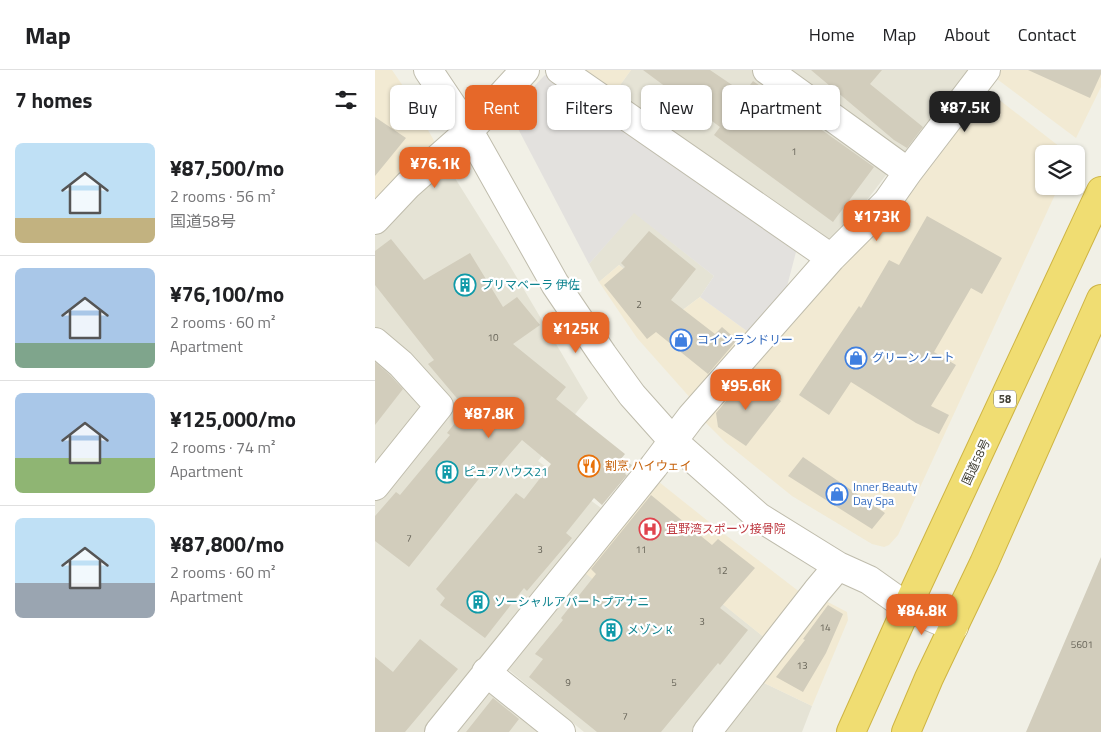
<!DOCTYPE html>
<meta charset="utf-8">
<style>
:root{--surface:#fff;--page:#f6f6f6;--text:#202124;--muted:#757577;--line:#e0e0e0;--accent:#e66829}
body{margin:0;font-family:"Titillium Web","Noto Sans JP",sans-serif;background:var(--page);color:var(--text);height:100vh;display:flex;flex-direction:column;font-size:19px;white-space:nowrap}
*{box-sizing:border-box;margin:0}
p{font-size:16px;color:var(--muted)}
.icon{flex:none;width:28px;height:28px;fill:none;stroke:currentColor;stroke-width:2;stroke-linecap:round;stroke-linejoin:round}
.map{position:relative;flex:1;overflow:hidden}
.drawer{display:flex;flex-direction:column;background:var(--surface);width:375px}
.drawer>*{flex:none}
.top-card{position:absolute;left:15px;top:15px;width:475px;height:45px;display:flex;gap:10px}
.fabs{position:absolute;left:660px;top:75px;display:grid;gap:10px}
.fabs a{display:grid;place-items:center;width:50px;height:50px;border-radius:8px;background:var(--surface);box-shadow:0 1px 4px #0004;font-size:25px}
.price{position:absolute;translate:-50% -42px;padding:0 11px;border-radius:10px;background:var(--accent);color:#fff;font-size:16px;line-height:32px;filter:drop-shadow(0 1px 2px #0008)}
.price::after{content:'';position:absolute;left:50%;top:30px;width:15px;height:11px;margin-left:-8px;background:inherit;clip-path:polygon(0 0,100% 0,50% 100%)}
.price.on{background:#222;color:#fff}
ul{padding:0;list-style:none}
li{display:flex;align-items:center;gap:15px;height:125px;padding:0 15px}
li+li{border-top:1px solid var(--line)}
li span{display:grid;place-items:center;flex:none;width:140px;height:100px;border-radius:8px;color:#555}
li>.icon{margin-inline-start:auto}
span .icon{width:60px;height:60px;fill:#fffc;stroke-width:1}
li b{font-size:21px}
h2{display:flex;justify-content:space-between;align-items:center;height:60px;padding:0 15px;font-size:21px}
.pill{padding:0 18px;border-radius:8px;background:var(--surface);box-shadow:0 1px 4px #0004;font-size:18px;line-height:45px}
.pill.on{background:var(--accent);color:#fff}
header{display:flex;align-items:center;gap:30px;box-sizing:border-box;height:70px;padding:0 25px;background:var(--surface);border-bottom:1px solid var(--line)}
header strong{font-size:24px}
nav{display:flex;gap:28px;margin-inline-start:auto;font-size:18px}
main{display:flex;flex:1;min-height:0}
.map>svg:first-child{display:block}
.residential{fill:#e5e3d5}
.commercial{fill:#f2ead3}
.parking{fill:#e3e1de}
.building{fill:#d2cdbc}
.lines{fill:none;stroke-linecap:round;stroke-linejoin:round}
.minor-casing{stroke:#bfbcac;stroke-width:30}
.highway-casing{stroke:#ceb443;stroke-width:30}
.minor{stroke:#fff;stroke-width:28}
.highway{stroke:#f0dd72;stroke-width:28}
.labels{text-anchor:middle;stroke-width:4.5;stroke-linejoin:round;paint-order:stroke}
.number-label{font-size:10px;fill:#676458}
.shield{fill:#fff;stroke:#7b7a72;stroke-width:1}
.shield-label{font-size:11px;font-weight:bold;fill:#434136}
.culture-label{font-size:12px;fill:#0d838f;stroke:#fff;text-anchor:start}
.shop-label{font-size:12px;fill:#366cbe;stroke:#fff;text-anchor:start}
.street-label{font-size:12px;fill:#434136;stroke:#fff}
.food-label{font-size:12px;fill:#c56008;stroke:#fff;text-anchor:start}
.health-label{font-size:12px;fill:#be3a42;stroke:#fff;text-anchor:start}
</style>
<header>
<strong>Map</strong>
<nav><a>Home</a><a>Map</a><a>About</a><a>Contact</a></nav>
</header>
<main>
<section class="drawer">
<h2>7 homes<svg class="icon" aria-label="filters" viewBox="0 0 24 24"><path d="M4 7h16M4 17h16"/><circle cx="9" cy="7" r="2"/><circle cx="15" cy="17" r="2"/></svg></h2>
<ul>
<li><span style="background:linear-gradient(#bfe0f5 75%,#c2b280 0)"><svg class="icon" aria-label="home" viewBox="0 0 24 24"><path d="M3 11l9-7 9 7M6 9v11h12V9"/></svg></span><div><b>¥87,500/mo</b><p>2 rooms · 56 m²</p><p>国道58号</p></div></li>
<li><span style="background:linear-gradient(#a9c7e8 75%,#7fa58c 0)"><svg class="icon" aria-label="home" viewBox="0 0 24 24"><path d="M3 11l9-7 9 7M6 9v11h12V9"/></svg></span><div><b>¥76,100/mo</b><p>2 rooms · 60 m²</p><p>Apartment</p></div></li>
<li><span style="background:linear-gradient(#a9c7e8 65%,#8fb573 0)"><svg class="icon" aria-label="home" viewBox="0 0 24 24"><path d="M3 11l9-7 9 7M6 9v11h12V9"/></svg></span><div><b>¥125,000/mo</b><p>2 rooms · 74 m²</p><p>Apartment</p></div></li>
<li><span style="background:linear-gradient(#bfe0f5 65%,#9aa5b1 0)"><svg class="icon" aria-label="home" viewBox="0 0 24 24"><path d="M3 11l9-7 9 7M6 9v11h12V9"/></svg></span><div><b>¥87,800/mo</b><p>2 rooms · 60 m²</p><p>Apartment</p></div></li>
</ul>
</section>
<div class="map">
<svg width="726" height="662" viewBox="0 0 726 662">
<rect width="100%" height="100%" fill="#f1f0e6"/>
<path class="residential" d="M256 0H377L515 100 472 156 454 169 240 22Z
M412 0H602L538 88Z
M73 97 135 196 213 328 163 391 230 441 55 662H0V431L78 336 0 259V166L42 121Z
M259 142 339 206 325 227 305 242 244 195 224 212 214 194Z
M0 286 50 334 0 398Z
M205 499H305L390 568 318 662H209L129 596Z
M385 611 437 636 427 662H344Z
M113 619 168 662H78Z"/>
<path class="commercial" d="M0 0H17L30 19 62 76 0 139Z
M210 0H256L240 22Z
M622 0H726V17L701 68 618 6Z
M609 18 694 84H669V116H684L523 465 514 475 509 477 497 474 417 426 350 372 324 346Z
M244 195 305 242 325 227 376 264 318 331 262 268 224 212Z
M279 408 348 463 426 523 390 568 305 500 265 547 205 499Z
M449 530 472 542 473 550 437 636 385 611Z"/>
<path class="parking" d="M170 5 421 182 410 224 376 264 325 227 339 206 259 143 214 194 139 51 138 38Z"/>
<path class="building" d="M268 0H335L369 23 378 11 499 97 458 152 339 65 345 57Z
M436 0H507L495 14 548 57 532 78 519 70Z
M653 0H726V4L715 28Z
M0 47 31 68 0 106Z
M552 146 627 188 607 224 596 218 559 282 581 295 556 336 574 345 564 364 541 353 476 312 454 345 424 325 484 236 486 238 514 190 524 195Z
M274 161 321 199 296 230 340 264 347 257 362 270 333 304 281 262 272 269 229 215 250 197 246 193Z
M16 169 49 210 95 183 128 237 142 227 165 255 138 274 191 317 181 329 250 384 246 389 257 395 250 404 252 405 227 435 219 428 191 463 197 468 152 521 149 518 110 568 65 535 70 528 61 519 141 423 149 429 176 394 147 370 120 401 114 396 34 497 0 471V446L21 422 25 425 75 365 72 363 91 339 53 294 59 290 0 215V181Z
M0 292 15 305 28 319 0 355Z
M372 306 406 331 371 376 343 357 341 343Z
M428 387 510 443 497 459 413 406Z
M276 425 337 475 343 469 380 498 345 538 373 560 345 595 343 593 286 662H222L154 607 168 589 160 584 188 550 186 548 221 504 216 499Z
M726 487V662H651Z
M453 535 468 544 451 583 428 622 401 607 430 570 428 569Z
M45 569 83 599 30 662H0V587L18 602Z
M118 628 144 649 134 662H91Z"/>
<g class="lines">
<g class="minor-casing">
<path id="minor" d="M53 0 94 61 180 214 228 285 257 325 298 371 384 447 463 496 494 510 532 537 579 557
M185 0 456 188
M533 102 611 0
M0 150 33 115 94 61 150 0
M0 272 26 294 64 336 0 416
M111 602 186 662
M64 662 279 396 316 347 456 188 512 132 533 102 392 0
M332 662 442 521 463 496"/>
</g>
<g class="highway-casing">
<path id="highway" d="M476 662 532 537 726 121
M531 662 554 608 609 493 726 229"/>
</g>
<use href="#minor" class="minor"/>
<use href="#highway" class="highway"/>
</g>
<defs>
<g id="building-ring" transform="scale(1.125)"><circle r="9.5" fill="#fff" stroke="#0f9aa8" stroke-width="1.5"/><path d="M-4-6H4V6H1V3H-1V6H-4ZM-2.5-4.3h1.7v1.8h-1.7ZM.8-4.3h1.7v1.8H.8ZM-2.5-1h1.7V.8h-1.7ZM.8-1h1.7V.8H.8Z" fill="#0f9aa8"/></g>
<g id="shop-ring" transform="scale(1.125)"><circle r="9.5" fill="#fff" stroke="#3f7fe0" stroke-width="1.5"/><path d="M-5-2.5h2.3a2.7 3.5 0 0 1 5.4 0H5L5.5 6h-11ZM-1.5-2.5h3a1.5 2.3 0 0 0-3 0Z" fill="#3f7fe0"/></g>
<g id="restaurant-ring" transform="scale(1.125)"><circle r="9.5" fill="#fff" stroke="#e8710a" stroke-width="1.5"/><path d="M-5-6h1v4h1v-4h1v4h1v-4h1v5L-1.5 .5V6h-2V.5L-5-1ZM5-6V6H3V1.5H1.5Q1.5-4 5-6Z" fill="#e8710a"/></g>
<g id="hospital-ring" transform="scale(1.125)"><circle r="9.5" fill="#fff" stroke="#e0444e" stroke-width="1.5"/><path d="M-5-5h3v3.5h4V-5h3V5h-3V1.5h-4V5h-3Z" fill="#e0444e"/></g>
</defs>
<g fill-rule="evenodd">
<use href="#building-ring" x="90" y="215"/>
<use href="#shop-ring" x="306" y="270"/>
<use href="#shop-ring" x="481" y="288"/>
<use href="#restaurant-ring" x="214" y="396"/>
<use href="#building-ring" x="72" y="402"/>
<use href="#shop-ring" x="462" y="424"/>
<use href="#hospital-ring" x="275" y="459"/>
<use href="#building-ring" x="103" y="532"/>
<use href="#building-ring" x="236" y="560"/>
</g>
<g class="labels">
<g class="number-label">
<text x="419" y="85">1</text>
<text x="264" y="238">2</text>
<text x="118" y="271">10</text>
<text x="34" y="472">7</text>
<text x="165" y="483">3</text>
<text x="266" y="483">11</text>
<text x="347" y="504">12</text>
<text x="327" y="555">3</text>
<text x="450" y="561">14</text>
<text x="707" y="578">5601</text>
<text x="427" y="599">13</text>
<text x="193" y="616">9</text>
<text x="299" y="616">5</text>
<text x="250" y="650">7</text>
</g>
<rect class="shield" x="619" y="320.5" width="22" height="17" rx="4"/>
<g class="shield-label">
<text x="630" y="333">58</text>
</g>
<g class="culture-label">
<text x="106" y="219">プリマベーラ 伊佐</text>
<text x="88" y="406">ピュアハウス21</text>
<text x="119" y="536">ソーシャルアパートプアナニ</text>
<text x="252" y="564">メゾン K</text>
</g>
<g class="shop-label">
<text x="322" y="274">コインランドリー</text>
<text x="497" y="292">グリーンノート</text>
<text x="478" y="421">Inner Beauty<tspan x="478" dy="14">Day Spa</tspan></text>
</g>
<g class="street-label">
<text transform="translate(601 392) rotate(-65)" y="4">国道58号</text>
</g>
<g class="food-label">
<text x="230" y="400">割烹 ハイウェイ</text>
</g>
<g class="health-label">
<text x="291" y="463">宜野湾スポーツ接骨院</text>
</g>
</g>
</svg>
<div class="fabs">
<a><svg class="icon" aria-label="layers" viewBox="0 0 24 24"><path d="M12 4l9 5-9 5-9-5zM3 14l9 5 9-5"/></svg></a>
</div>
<b class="price on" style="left:590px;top:63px">¥87.5K</b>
<b class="price" style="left:60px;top:119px">¥76.1K</b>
<b class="price" style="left:502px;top:172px">¥173K</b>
<b class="price" style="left:201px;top:284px">¥125K</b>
<b class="price" style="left:371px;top:341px">¥95.6K</b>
<b class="price" style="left:114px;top:369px">¥87.8K</b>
<b class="price" style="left:547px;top:566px">¥84.8K</b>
<div class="top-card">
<a class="pill">Buy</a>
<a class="pill on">Rent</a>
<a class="pill">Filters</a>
<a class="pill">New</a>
<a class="pill">Apartment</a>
</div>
</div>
</main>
